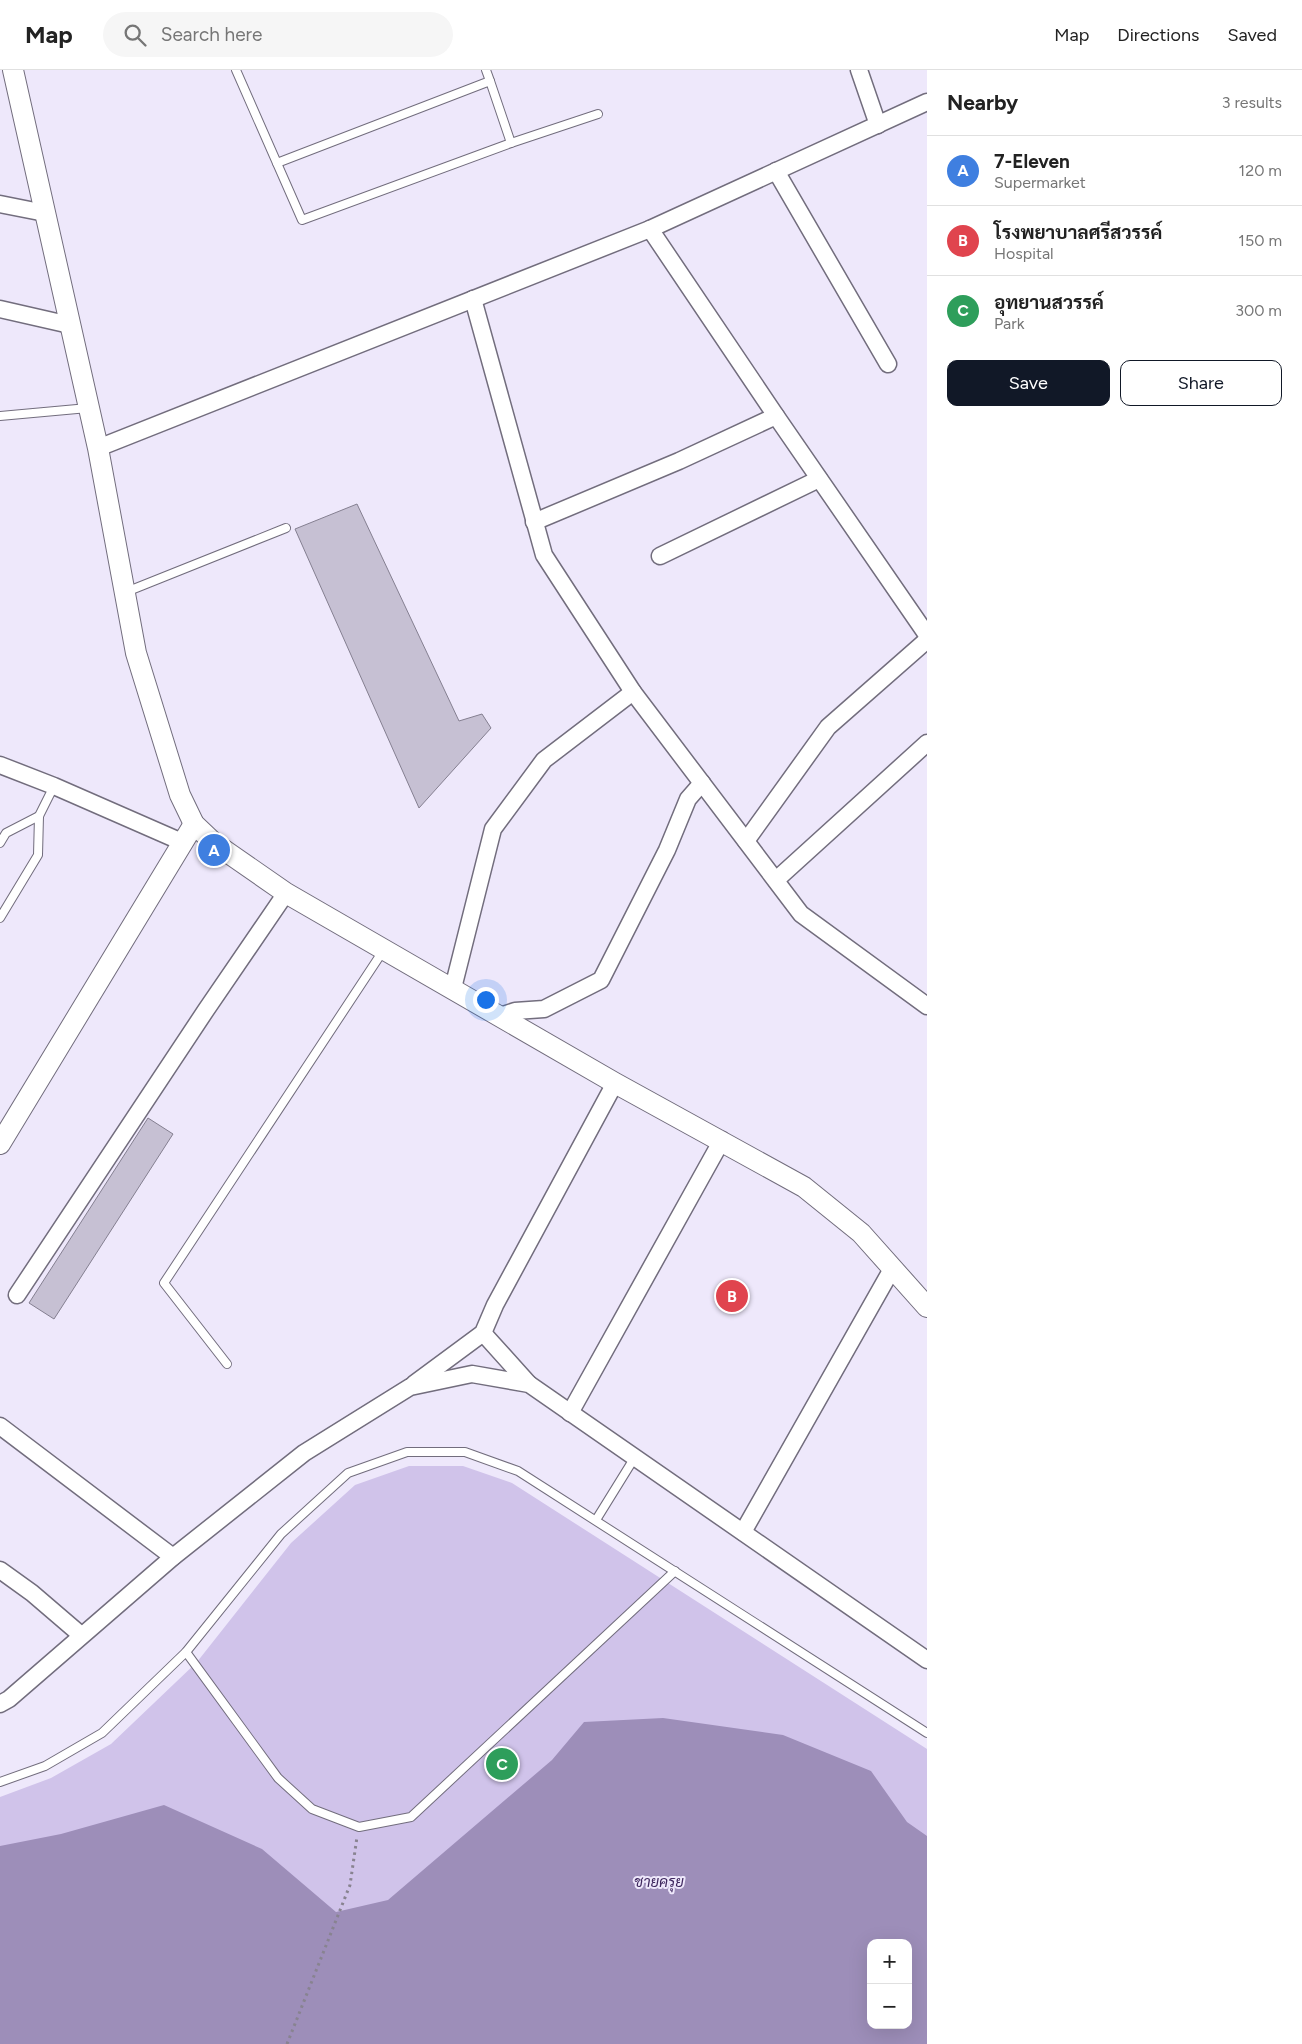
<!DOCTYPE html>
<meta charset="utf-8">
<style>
:root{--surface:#fff;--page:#f6f6f6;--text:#222;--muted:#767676;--line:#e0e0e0;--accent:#111827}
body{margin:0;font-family:Figtree,Sarabun,sans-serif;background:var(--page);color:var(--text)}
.controls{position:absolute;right:15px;bottom:15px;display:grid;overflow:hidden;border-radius:10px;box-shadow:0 5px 20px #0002}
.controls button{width:45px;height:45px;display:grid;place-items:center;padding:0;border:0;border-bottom:1px solid var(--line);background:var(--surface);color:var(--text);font:25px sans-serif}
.you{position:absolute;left:485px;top:929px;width:18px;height:18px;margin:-12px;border:4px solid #fff;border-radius:50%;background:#1a73e8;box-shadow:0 0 0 8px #1a73e833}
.badge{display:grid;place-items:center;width:32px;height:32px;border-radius:50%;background:var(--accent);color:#fff;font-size:16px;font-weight:700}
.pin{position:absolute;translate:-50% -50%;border:2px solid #fff;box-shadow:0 1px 5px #0006}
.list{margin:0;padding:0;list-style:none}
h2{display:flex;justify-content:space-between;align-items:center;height:65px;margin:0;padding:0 20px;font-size:21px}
h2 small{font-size:16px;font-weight:400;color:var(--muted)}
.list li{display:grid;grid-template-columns:32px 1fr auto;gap:15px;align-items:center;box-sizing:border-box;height:70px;padding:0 20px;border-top:1px solid var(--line)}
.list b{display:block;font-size:19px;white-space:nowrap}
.list p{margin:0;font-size:16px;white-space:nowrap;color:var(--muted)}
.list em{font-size:16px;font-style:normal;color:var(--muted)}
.actions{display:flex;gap:10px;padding:15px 20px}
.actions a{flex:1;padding:11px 0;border:1px solid var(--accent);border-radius:10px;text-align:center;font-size:18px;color:var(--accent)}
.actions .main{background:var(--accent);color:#fff}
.icon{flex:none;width:28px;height:28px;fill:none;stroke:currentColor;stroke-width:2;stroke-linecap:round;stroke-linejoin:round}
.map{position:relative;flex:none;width:927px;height:1974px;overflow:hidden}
header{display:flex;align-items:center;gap:30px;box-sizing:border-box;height:70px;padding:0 25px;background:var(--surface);border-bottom:1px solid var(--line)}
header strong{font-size:24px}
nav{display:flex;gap:28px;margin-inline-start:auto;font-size:18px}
.search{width:350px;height:45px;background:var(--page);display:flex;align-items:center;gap:12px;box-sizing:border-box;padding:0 18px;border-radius:28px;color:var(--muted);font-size:19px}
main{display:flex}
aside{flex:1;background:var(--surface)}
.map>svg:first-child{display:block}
</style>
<header>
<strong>Map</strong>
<div class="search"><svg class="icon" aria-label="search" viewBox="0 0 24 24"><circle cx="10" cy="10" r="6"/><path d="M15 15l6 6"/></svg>Search here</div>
<nav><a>Map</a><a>Directions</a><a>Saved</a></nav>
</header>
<main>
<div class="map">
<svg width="927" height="1974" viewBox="0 0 927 1974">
<rect width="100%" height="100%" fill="#eee8fb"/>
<!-- green -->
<path fill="#d0c3ea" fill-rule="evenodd" d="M409 1396H463L512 1413 927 1679V1974H0V1727L51 1708 111 1674 197 1592 291 1473 355 1415ZM871 1873H908V1955H871Z"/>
<!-- water -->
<path fill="#9d8eb9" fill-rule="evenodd" d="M663 1648 783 1665 871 1701 907 1752 927 1766V1974H0V1776L61 1764 164 1735 262 1779 336 1842 388 1830 552 1690 584 1652ZM871 1873H908V1955H871Z"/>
<!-- building -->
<g fill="#c6c0d3" stroke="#847f90">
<polygon points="357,434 459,651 482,644 491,658 419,738 295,459"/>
<polygon points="148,1048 173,1064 54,1249 29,1233"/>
</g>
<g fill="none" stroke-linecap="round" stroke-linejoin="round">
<defs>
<g id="service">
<polyline points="236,0 302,150 511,73 598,44"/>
<polyline points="490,11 511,73"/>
<polyline points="277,93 490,11 486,0"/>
<polyline points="0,346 88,338"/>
<polyline points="126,522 286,458"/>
<polyline points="0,773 6,763 39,746"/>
<polyline points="0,848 38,785 39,746 54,716"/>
<polyline points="227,1294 164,1213 383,881"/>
<polyline points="596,1450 635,1387"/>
<polyline points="186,1582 278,1708 312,1739 359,1757 411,1747 675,1501"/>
<polyline points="0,1712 45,1696 102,1663 186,1582 281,1464 348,1403 407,1382 465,1382 518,1401 927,1663"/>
</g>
<g id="minor">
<polyline points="859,0 878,55"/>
<polyline points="776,101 888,294"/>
<polyline points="0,134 45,143"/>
<polyline points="650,159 776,346 927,565"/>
<polyline points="473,229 544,485 633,622 801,844 927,936"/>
<polyline points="0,239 70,255"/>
<polyline points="98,378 650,159 927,32"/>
<polyline points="534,452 679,391 776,346"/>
<polyline points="660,486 819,409"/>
<polyline points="0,695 54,716 182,772"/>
<polyline points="746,771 828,657 927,570"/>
<polyline points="776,810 927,673"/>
<polyline points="453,918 493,759 544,690 633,622"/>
<polyline points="500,946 515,941 544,939 601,910 667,780 688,729 702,713"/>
<polyline points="17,1225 206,940 286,823"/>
<polyline points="483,1263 529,1314"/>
<polyline points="414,1314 483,1263 495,1235 615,1013"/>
<polyline points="570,1343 722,1070"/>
<polyline points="0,1356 173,1487"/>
<polyline points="743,1462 892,1199"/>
<polyline points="0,1500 32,1523 81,1565"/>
<polyline points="0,1634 9,1629 173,1487 304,1383 410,1317 472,1304 529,1314 927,1590"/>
</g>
<g id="tertiary">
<polyline points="13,0 98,378 136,583 180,725 194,754 214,773 286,823 615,1013 804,1117 861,1163 927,1237"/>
<polyline points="0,1074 194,754"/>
</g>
</defs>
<!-- service casing -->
<use href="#service" stroke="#726d7d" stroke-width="10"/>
<!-- minor casing -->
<use href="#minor" stroke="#726d7d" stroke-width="19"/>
<!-- tertiary casing -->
<use href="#tertiary" stroke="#726d7d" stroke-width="22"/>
<!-- path -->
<polyline stroke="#888390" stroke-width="3" stroke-dasharray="2.5 4" stroke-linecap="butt" points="287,1974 350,1815 357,1767"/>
<!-- service -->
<use href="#service" stroke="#fff" stroke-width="8"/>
<!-- minor -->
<use href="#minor" stroke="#fff" stroke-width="16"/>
<!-- tertiary -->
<use href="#tertiary" stroke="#fff" stroke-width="20"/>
</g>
<g text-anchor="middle" stroke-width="4" stroke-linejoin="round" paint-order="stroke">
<!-- water labels -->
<g font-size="15" font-style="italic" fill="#3f285f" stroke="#eee8fb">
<text x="659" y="1817">ชายครุย</text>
</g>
</g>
</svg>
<div class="controls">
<button>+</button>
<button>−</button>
</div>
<div class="you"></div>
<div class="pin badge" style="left:214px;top:780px;background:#3f7fe0">A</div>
<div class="pin badge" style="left:732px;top:1226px;background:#e0444e">B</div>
<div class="pin badge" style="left:502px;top:1694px;background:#2e9e5b">C</div>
</div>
<aside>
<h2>Nearby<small>3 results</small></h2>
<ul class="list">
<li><span class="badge" style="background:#3f7fe0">A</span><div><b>7-Eleven</b><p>Supermarket</p></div><em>120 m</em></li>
<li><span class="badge" style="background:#e0444e">B</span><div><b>โรงพยาบาลศรีสวรรค์</b><p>Hospital</p></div><em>150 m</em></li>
<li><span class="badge" style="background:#2e9e5b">C</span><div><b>อุทยานสวรรค์</b><p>Park</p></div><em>300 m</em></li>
</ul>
<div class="actions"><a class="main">Save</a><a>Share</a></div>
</aside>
</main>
